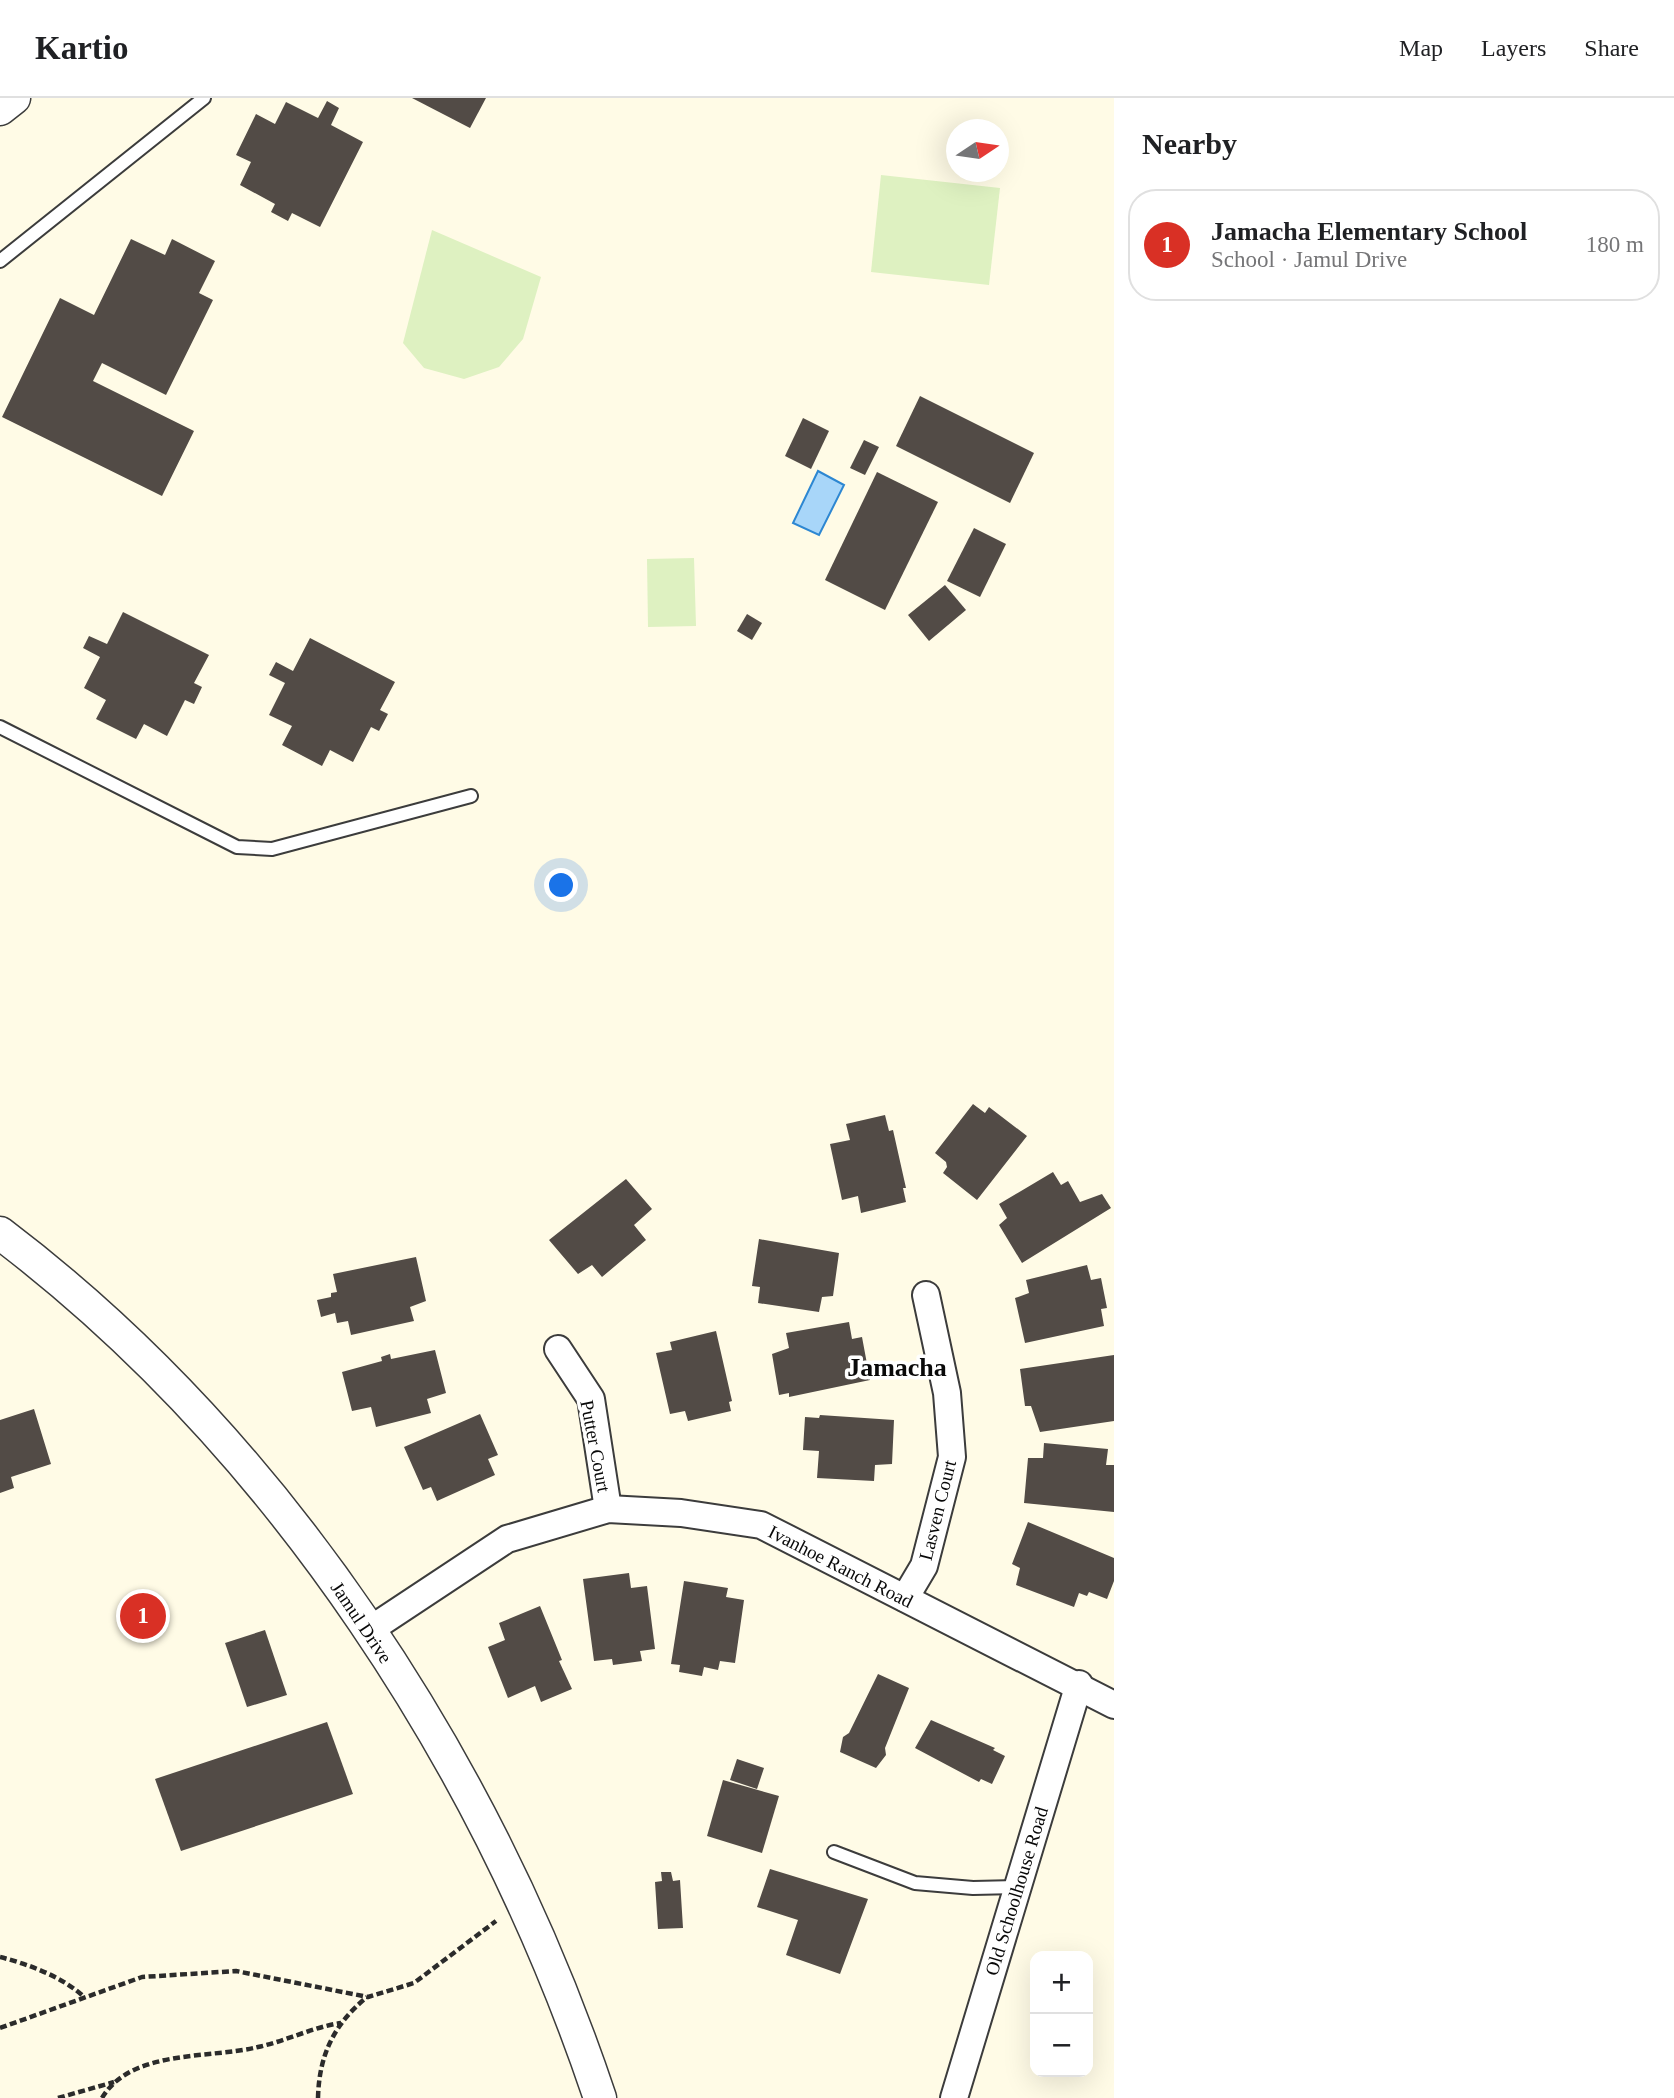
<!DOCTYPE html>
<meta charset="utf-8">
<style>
:root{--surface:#fff;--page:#f6f6f6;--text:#202124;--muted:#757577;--line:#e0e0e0;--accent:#d93025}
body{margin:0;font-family:"Times New Roman",serif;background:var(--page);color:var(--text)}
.controls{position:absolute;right:21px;bottom:21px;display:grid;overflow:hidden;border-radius:14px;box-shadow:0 7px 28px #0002}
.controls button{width:63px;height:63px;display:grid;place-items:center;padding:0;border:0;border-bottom:2px solid var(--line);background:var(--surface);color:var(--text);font:35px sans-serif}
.compass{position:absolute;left:946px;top:21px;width:63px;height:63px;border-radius:50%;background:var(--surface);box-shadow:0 7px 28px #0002;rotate:77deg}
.you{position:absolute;left:562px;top:788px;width:24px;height:24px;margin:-18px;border:5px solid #fff;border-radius:50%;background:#1a73e8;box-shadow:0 0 0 10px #1a73e833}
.badge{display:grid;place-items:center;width:46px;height:46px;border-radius:50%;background:var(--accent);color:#fff;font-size:23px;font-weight:700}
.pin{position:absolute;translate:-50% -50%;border:4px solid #fff;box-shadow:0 2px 7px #0006}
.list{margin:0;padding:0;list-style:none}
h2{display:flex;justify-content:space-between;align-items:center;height:91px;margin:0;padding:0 28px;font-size:30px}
h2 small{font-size:23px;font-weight:400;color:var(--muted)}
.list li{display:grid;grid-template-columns:46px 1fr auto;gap:21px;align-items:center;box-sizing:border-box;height:112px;margin:0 14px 14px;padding:0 14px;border:2px solid var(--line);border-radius:28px}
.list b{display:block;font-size:26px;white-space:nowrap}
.list p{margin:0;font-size:23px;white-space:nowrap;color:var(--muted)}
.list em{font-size:23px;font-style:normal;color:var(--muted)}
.map{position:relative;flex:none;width:1114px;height:2000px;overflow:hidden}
header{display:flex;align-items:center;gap:42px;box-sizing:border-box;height:98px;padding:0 35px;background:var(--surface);border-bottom:2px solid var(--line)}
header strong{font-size:33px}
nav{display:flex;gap:38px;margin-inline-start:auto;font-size:24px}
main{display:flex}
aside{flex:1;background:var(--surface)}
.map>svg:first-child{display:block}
</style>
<header>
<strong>Kartio</strong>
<nav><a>Map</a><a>Layers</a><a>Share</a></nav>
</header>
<main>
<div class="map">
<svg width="1114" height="2000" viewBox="0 0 1114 2000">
<rect width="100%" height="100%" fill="#fffbe6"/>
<!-- pitch -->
<g fill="#def1c1">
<polygon points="881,77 1000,90 989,187 871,174"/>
<polygon points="432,132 541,179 523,241 499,269 464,281 424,270 403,245"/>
<polygon points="694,460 696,528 648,529 647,461"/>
</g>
<!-- water -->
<polygon fill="#a8d6f9" stroke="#2d87d2" stroke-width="2" points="818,373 844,387 819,437 793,425"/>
<!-- building -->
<g fill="#524b46">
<polygon points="412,0 486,0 470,30"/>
<polygon points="327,3 339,10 331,27 363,44 320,129 292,115 288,123 271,114 275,106 240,87 251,64 236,57 256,16 275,26 286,4 318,20"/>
<polygon points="131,141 165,157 172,141 215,163 199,195 213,202 166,297 102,265 93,283 194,333 162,398 2,319 60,200 94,217"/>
<polygon points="920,298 1034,355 1010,405 896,348"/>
<polygon points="803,320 829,333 811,371 785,358"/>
<polygon points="864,342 879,349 865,377 850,370"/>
<polygon points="877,374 938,404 885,512 825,482"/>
<polygon points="974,430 1006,446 980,499 947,483"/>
<polygon points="945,487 966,512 929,543 908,517"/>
<polygon points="123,514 209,557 194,585 202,589 194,606 185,602 167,638 144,626 136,641 96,621 106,602 84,590 100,559 83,550 89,538 107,546"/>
<polygon points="747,516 762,525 752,542 737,533"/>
<polygon points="310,540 395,584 380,612 388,616 379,633 371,629 353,664 330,652 322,668 282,647 292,628 269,617 285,585 269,577 276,564 293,573"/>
<polygon points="973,1006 985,1015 989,1009 1027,1038 977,1102 943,1075 947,1069 946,1064 935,1055"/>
<polygon points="885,1017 889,1033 893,1032 906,1090 903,1090 906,1104 861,1115 858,1098 842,1102 830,1046 850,1042 846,1026"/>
<polygon points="1053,1074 1061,1087 1068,1083 1080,1104 1102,1096 1111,1110 1022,1165 999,1127 1007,1120 999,1106"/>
<polygon points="626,1081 652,1111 634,1127 646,1142 602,1179 592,1167 578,1176 549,1142"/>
<polygon points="759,1141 839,1155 833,1198 822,1199 819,1214 758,1205 760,1189 752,1188"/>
<polygon points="416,1159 426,1203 410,1209 414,1223 351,1237 348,1223 337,1225 335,1215 321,1219 317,1202 331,1199 331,1195 337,1194 333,1176"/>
<polygon points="1087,1167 1091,1182 1101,1180 1107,1210 1101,1211 1104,1228 1025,1245 1015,1200 1029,1195 1026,1182"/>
<polygon points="849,1224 852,1241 862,1239 870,1282 789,1299 789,1295 779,1297 772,1256 789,1250 786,1235"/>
<polygon points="716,1233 732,1303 729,1304 731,1313 688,1323 685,1313 670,1316 656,1255 672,1252 670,1244"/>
<polygon points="435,1252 446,1295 427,1301 431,1315 376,1329 371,1309 352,1313 342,1274 382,1263 381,1259 390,1256 391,1261"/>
<polygon points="1114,1257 1114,1323 1040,1334 1031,1308 1025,1308 1020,1271"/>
<polygon points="34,1311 51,1366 11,1379 14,1390 0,1395 0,1322"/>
<polygon points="480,1316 498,1357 488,1361 495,1377 437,1403 431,1389 423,1392 404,1349"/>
<polygon points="820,1317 894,1322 892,1366 875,1367 874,1383 817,1380 819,1353 803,1352 805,1319 819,1320"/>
<polygon points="1044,1345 1108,1351 1106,1367 1114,1367 1114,1414 1024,1405 1028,1360 1043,1360"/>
<polygon points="1028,1424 1114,1460 1114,1483 1107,1501 1089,1494 1087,1498 1079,1495 1074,1509 1016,1487 1020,1470 1012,1466"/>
<polygon points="629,1475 631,1490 647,1488 655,1551 640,1553 642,1563 613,1567 612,1561 594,1563 583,1481"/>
<polygon points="684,1483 728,1490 726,1499 744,1502 735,1565 720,1563 718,1572 704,1569 702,1578 679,1574 680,1567 671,1566"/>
<polygon points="540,1508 562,1562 559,1563 572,1591 541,1604 535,1588 508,1600 488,1549 505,1542 499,1525"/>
<polygon points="265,1532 287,1597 247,1609 225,1545"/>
<polygon points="878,1576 909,1590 885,1650 886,1657 876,1670 840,1654 843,1639 849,1635"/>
<polygon points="931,1622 995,1650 993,1652 1005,1658 992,1686 981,1681 979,1684 915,1650"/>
<polygon points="327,1624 353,1696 181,1753 155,1681"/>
<polygon points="737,1661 764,1670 757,1691 730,1682"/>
<polygon points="723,1682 779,1698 762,1755 707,1738"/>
<polygon points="770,1771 868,1801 840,1876 786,1857 798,1822 757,1809"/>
<polygon points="661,1774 671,1774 673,1783 680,1782 683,1830 658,1831 655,1784 662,1783"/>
</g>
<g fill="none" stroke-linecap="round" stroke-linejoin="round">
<defs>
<g id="service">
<polyline points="0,163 204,0"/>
<polyline points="0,629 237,749 272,751 471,698"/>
<polyline points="834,1754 915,1785 973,1790 1017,1789"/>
</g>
<g id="minor">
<polyline points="558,1251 591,1301 608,1411"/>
<polyline points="905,1500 924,1468 952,1359 947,1295 926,1197"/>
<polyline points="368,1533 507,1441 608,1411 681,1415 761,1427 1114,1607"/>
<polyline points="954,2000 1079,1586"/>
</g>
<g id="tertiary">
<polyline points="0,11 14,0"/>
<path d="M0 1135C280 1347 489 1669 600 2000"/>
</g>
</defs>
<!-- service casing -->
<use href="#service" stroke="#3c3c3c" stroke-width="16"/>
<!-- minor casing -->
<use href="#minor" stroke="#3c3c3c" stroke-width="30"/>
<!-- tertiary casing -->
<use href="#tertiary" stroke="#3c3c3c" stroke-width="35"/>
<!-- path -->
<g stroke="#2b2b2b" stroke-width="4.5" stroke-dasharray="7 3.5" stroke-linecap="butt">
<path d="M0 1859C28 1866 63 1879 84 1899"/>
<polyline points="0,1930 142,1879 236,1873 368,1899 414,1885 496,1823"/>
<polyline points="58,2000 114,1984"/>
<path d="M102 2000C131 1951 209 1961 258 1949 286 1943 313 1929 341 1925"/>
<path d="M318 2000C319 1957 334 1926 367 1899"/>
</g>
<!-- service -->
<use href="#service" stroke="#fff" stroke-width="12"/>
<!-- minor -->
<use href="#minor" stroke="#fff" stroke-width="26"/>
<!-- tertiary -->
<use href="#tertiary" stroke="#fff" stroke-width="32"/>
</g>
<g text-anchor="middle" stroke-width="7" stroke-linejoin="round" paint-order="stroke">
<!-- street labels -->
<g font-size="19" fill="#090909" stroke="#fff">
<text transform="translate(596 1348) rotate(79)" y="7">Putter Court</text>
<text transform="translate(937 1412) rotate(-76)" y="7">Lasven Court</text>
<text transform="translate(841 1468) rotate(27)" y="7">Ivanhoe Ranch Road</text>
<text transform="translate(362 1524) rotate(56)" y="7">Jamul Drive</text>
<text transform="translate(1016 1793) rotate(-73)" y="7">Old Schoolhouse Road</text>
</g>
<!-- district labels -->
<g font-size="26" font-weight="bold" fill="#090909" stroke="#fff">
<text x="897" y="1278">Jamacha</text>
</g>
</g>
</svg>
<div class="controls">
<button>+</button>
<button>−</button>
</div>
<svg class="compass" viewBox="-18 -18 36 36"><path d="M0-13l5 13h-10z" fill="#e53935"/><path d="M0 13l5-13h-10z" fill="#757577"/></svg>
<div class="you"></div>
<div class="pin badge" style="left:143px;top:1518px">1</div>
</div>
<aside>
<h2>Nearby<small></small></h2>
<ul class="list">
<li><span class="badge">1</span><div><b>Jamacha Elementary School</b><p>School · Jamul Drive</p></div><em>180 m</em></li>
</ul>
</aside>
</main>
